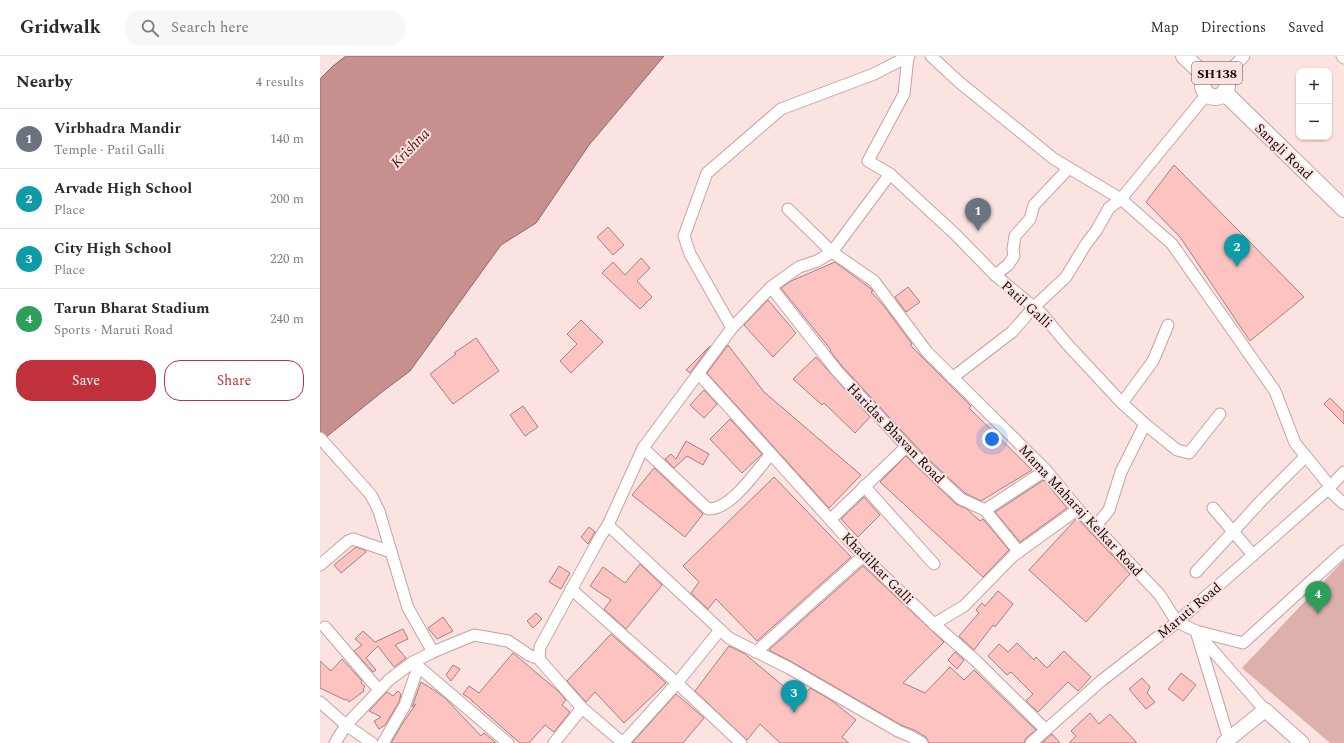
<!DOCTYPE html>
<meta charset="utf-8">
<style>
:root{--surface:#fff;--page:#f7f7f7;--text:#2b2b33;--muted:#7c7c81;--line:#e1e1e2;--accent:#c1313c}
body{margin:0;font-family:Spectral,serif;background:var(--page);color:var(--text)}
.controls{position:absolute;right:12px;top:12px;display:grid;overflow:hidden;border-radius:8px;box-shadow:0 1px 3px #0004}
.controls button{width:36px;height:36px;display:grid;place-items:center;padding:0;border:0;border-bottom:1px solid var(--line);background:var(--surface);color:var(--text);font:20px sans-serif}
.you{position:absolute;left:672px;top:383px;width:14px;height:14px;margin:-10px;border:3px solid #fff;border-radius:50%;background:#1a73e8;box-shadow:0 0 0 6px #1a73e833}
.badge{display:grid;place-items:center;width:26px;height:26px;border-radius:50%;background:var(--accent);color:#fff;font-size:13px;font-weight:700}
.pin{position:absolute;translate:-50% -33px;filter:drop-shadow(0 1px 2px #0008)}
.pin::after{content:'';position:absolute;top:21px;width:14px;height:12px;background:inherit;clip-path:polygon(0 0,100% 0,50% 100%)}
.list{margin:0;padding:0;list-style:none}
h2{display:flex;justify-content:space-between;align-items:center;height:52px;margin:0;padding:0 16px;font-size:17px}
h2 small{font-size:13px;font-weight:400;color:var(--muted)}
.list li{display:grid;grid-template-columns:26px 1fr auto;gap:12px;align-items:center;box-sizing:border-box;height:60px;padding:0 16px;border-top:1px solid var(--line)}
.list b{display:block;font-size:15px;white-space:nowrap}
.list p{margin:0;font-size:13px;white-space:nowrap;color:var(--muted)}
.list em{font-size:13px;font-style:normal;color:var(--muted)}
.actions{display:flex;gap:8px;padding:12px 16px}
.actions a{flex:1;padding:9px 0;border:1px solid var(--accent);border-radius:16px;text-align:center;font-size:14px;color:var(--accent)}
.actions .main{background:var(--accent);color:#fff}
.icon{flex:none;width:22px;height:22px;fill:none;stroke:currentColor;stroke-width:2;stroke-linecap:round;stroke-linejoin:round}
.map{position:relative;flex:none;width:1024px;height:687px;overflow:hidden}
header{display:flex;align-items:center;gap:24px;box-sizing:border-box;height:56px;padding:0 20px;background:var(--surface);border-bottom:1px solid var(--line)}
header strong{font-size:19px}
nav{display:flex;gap:22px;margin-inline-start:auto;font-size:14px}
.search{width:280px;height:36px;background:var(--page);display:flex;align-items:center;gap:10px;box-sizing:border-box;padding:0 14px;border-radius:16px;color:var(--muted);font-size:15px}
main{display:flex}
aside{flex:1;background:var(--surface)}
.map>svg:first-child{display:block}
</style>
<header>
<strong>Gridwalk</strong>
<div class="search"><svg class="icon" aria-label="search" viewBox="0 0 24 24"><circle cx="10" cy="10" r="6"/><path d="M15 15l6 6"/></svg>Search here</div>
<nav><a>Map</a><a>Directions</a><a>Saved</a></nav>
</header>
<main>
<aside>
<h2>Nearby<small>4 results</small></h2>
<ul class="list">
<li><span class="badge" style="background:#6b7280">1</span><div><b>Virbhadra Mandir</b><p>Temple · Patil Galli</p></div><em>140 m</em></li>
<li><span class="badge" style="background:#0f9aa8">2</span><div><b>Arvade High School</b><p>Place</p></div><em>200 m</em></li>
<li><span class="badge" style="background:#0f9aa8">3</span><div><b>City High School</b><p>Place</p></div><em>220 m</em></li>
<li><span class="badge" style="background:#2e9e5b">4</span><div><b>Tarun Bharat Stadium</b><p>Sports · Maruti Road</p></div><em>240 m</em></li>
</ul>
<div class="actions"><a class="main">Save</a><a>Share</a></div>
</aside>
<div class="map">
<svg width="1024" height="687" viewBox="0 0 1024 687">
<rect width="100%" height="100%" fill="#fbe3e1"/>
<!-- green -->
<polygon fill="#ddafad" points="1024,504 1024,687 1010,687 922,612"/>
<!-- water -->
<polygon fill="#c7908e" stroke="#916766" points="26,0 344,0 269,89 216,167 181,189 90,315 62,336 0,386 0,23 13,10"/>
<!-- building -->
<g fill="#fdc3c0" stroke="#a4817f">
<polygon points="854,109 984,241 930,285 860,181 826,146"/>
<polygon points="288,171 304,189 293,199 277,181"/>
<polygon points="321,202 330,212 317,225 332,241 320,253 282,217 293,206 305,219"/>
<polygon points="515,206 550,232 553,235 551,236 564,250 592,288 590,289 651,350 649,352 712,414 661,445 645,437 605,400 522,310 510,295 511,294 461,232 471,225"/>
<polygon points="588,231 600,246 586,256 575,241"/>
<polygon points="448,244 476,277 453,301 424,269"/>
<polygon points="261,264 283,286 251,317 240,305 257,288 247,278"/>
<polygon points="156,282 179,315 133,348 110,318 136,298 134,297"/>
<polygon points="408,289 444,336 541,419 509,452 387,317"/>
<polygon points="390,290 370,317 366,314"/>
<polygon points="496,301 550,361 535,377 504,347 502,349 473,323"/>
<polygon points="384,334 397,348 384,362 370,349"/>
<polygon points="1010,342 1024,356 1024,368 1004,348"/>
<polygon points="203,350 218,371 205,380 190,359"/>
<polygon points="410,363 442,398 422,417 390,383"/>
<polygon points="366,385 389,398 383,409 367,400 354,412 345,403 351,398 356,403"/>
<polygon points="586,400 636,448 647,453 660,465 663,463 689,494 663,521 560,426"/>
<polygon points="334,412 383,458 365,481 312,439"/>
<polygon points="454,421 531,501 437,585 396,543 388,553 371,537 379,526 363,510"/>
<polygon points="724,424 747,452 700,486 675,456"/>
<polygon points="544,441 560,459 538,481 521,463"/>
<polygon points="757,462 810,518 766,566 709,514"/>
<polygon points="269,471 275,476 268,488 261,481"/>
<polygon points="36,491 45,494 46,496 21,517 14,509"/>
<polygon points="320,508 342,529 306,573 284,553 291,544 270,530 283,511 305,527"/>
<polygon points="239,510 250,517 241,533 229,526"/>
<polygon points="543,510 624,586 583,627 605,637 630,611 644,624 654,614 716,674 706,682 704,687 609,687 606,681 594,674 581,669 472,606 449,594"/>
<polygon points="678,535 693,548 675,571 673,569 654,594 639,580 659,557 656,554 662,547 665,550"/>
<polygon points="216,557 222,563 213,572 207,565"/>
<polygon points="123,561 133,575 117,583 108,572"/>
<polygon points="83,573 88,583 75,589 86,602 74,611 58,590 46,602 56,614 53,616 34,595 42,589 35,583 43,575 55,586"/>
<polygon points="291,578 346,627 304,667 275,636 266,646 247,625"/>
<polygon points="697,587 714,604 716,601 727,612 744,595 771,621 758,635 748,626 718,656 706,645 713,638 691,616 687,619 668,600 679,588 688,596"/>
<polygon points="409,590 425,598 468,634 467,636 478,647 490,632 511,644 536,664 522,681 529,687 460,687 440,668 427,684 375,635"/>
<polygon points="635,596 644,604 637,613 628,604"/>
<polygon points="193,597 238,635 246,644 242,649 250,656 234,676 225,669 209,687 200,687 152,645 152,644 143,638 149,630 159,637"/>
<polygon points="22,603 42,625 41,627 45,630 43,634 44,635 29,646 27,643 25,644 0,632 0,605 11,615"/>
<polygon points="133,609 140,613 131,625 126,619"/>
<polygon points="861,617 876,629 863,645 848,633"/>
<polygon points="822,622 830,631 827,637 835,646 826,653 809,633"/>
<polygon points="101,626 117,636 126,643 161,680 164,677 176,687 71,687 84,665 96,648 92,651"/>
<polygon points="78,635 81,638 79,646 65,669 59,673 54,665 61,661 49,655 67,636 73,640"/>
<polygon points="356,638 384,662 363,687 312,687"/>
<polygon points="770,657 779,668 790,658 817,687 749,687 756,680 751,675"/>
<polygon points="732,678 740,687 722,687 731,679"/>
</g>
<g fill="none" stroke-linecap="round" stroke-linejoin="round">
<defs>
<g id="minor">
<polyline points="611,0 639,26 734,103 801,143 852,188 955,335 975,387 1010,430"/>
<polyline points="1022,0 1024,2"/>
<polyline points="904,20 924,0"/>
<polyline points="570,118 548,105 584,38 588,1"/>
<polyline points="468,153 512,196 570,118 635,178 675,219 722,258 747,288 802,347 825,368 801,416 789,454 775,471"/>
<polyline points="675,219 688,209 694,200 693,193 695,180 710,163 714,149 749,112"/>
<polyline points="451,231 517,315 600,405 641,443 665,454 726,414"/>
<polyline points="412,272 370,198 364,180 387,117 461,53 554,18 589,0"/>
<polyline points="379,318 543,500 614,568 644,550 693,500 758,453"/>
<polyline points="632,322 692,276 714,251 746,221 766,188 776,175 789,152 801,143 887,38"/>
<polyline points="802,347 833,305 848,269"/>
<polyline points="825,368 857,394 869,397 900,358"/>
<polyline points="0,382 51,439 59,455 84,539 88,552 113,596"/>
<path d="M323 392 388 453C411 454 437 414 451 398"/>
<polyline points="544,430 614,508"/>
<polyline points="1008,433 1024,448"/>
<polyline points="893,452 933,499"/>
<polyline points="665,454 699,496"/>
<polyline points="511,463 586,391"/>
<polyline points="0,509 28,485 33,483 71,496"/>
<polyline points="876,516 941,445 986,400"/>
<polyline points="251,533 357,627 303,687"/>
<polyline points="614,568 655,604 726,674"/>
<polyline points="5,571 59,634"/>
<polyline points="400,574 357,627 421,687"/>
<polyline points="876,575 923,587 1024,495"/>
<polyline points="879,579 945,654"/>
<polyline points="436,596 543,500"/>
<polyline points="219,603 220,591 280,481 288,469"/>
<polyline points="93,606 188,687"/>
<polyline points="0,646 26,669 52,687"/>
<polyline points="15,687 26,669 69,624 93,606 113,596 154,579 188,585 209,599 219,603 262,652 303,687"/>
<polyline points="63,687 85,649 98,611"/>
<polyline points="234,687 262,652"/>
<polyline points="602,687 590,680 578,675 469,612 409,582 288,469 323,392 412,272 451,231 479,211 497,205 512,196 554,225 607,296 726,414 758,453 839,538 857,566 876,575 910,687"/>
<polyline points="711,687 781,625 857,566 1008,433 1024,416"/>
</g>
<polyline id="major" points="904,687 945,654 982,687"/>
<g id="highway">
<polyline points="864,0 886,21"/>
<circle cx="895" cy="29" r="12"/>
<polyline points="905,37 1024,153"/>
</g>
</defs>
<!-- minor casing -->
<use href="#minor" stroke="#c7a2a0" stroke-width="13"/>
<!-- major casing -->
<use href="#major" stroke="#c7a2a0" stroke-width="16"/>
<!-- highway casing -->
<use href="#highway" stroke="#c7a2a0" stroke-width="18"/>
<!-- minor -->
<use href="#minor" stroke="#fff" stroke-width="11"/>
<!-- major -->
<use href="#major" stroke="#fff" stroke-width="14"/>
<!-- highway -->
<use href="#highway" stroke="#fff" stroke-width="16"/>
</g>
<g text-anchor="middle" stroke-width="4" stroke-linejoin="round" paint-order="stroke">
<!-- shield labels -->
<rect fill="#fbe3e1" stroke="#594a48" stroke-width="1" x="872" y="6" width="50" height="22" rx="3"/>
<g font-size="13" font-weight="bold" fill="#140807">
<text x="897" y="22">SH138</text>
</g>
<!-- street labels -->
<g font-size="14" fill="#140807" stroke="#fbe3e1">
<text transform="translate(964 95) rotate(44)" y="5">Sangli Road</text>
<text transform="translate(707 248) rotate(42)" y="5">Patil Galli</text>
<text transform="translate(576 377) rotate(46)" y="5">Haridas Bhavan Road</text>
<text transform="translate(761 454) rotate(47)" y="5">Mama Maharaj Kelkar Road</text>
<text transform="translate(558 512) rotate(45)" y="5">Khadilkar Galli</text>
<text transform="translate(869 554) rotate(-40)" y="5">Maruti Road</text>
</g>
<!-- water labels -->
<g font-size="15" font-style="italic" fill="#541216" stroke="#fbe3e1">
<text transform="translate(90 92) rotate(-46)" y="5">Krishna</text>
</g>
</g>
</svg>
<div class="controls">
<button>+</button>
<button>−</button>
</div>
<div class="you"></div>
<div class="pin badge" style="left:658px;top:175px;background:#6b7280">1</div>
<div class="pin badge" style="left:917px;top:211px;background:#0f9aa8">2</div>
<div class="pin badge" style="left:474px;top:657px;background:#0f9aa8">3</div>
<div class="pin badge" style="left:998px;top:558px;background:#2e9e5b">4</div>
</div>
</main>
